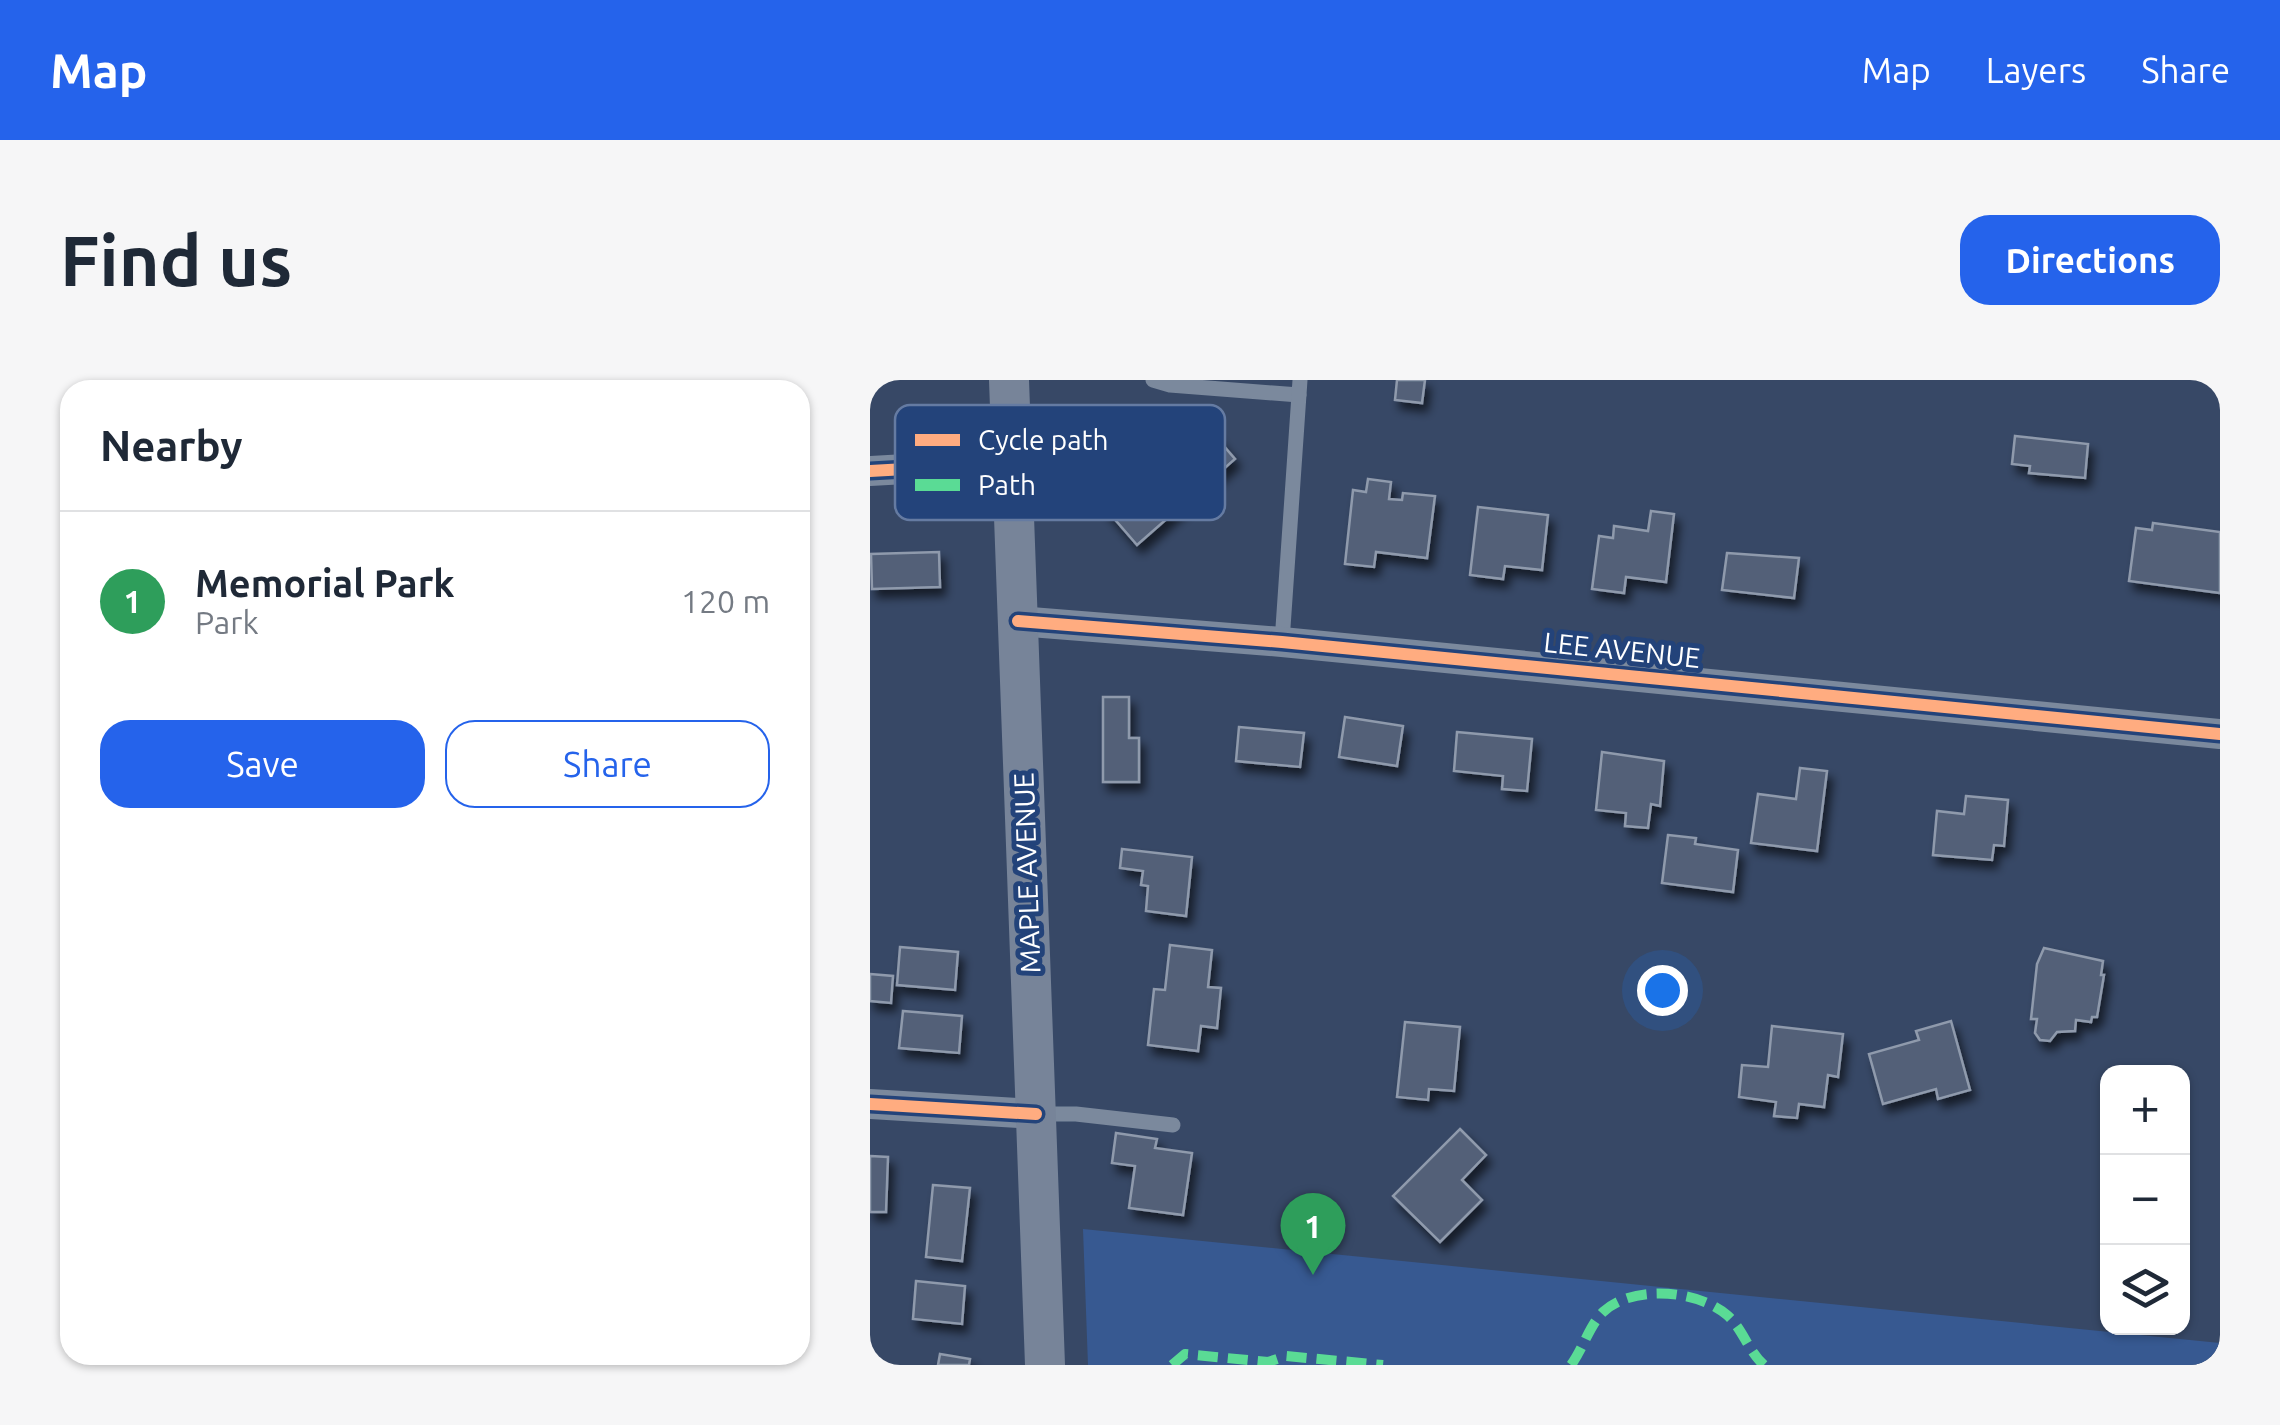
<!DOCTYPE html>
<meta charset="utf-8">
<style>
:root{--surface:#fff;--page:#f6f6f7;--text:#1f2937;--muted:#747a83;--line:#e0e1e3;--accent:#2563eb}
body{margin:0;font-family:Ubuntu,sans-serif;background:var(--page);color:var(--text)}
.controls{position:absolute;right:30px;bottom:30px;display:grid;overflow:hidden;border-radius:20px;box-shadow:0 2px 8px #0004}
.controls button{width:90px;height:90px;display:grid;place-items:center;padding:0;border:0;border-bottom:2px solid var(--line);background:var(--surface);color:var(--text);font:50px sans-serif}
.you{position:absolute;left:792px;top:610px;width:35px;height:35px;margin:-25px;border:8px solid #fff;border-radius:50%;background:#1a73e8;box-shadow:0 0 0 15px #1a73e833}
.badge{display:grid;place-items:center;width:65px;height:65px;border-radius:50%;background:var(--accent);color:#fff;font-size:32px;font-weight:700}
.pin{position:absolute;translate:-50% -82px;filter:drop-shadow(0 2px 5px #0008)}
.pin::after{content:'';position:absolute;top:52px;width:35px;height:30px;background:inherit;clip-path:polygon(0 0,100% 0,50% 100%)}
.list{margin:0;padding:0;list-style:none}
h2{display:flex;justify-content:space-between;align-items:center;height:130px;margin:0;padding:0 40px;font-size:42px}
h2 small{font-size:32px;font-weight:400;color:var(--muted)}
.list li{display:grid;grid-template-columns:65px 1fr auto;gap:30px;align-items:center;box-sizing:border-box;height:180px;padding:0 40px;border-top:2px solid var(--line)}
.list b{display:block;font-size:38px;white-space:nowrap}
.list p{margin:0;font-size:32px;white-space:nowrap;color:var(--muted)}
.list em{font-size:32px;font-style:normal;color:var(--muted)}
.actions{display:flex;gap:20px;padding:30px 40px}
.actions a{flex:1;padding:22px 0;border:2px solid var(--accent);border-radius:30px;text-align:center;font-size:35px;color:var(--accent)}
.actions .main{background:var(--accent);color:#fff}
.icon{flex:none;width:55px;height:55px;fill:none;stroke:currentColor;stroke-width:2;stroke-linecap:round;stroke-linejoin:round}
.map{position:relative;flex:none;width:1350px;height:985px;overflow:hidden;border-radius:30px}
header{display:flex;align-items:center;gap:60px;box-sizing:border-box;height:140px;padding:0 50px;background:var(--accent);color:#fff}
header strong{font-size:48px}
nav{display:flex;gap:55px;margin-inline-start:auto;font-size:35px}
.intro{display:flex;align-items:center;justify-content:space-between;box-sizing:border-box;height:240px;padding:0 60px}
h1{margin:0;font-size:70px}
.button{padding:25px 45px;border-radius:30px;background:var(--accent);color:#fff;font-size:35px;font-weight:700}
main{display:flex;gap:60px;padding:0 60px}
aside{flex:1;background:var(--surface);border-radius:30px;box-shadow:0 2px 8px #0004}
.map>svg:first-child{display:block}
</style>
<header>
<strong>Map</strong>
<nav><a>Map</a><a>Layers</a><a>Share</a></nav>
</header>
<div class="intro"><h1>Find us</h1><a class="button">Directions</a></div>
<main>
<aside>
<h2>Nearby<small></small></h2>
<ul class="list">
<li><span class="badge" style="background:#2e9e5b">1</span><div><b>Memorial Park</b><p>Park</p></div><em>120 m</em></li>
</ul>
<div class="actions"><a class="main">Save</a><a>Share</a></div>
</aside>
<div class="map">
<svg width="1350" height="985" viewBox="0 0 1350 985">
<defs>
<filter id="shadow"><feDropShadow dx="5" dy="8" stdDeviation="5" flood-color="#0009"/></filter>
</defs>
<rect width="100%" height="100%" fill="#374866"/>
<!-- green -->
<polygon fill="#375991" points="213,849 1350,963 1350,985 218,985"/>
<!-- building -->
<g fill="#526078" stroke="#8f9aac" stroke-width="2.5" filter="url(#shadow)">
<polygon points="527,0 555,0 552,23 525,20"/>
<polygon points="327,35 365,79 267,165 229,121"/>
<polygon points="1145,56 1218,64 1215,98 1159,93 1160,86 1142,84"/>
<polygon points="498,99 521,102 519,119 532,120 533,113 565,116 557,178 506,172 504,187 475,184 483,110 496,112"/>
<polygon points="608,127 678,135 672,190 635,186 633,199 600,195"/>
<polygon points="781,131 804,134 796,202 756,197 754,213 722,209 729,156 743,158 744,146 778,151"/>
<polygon points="1283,143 1350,152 1350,213 1259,201 1266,148 1282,150"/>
<polygon points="69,172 70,207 2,209 1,174"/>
<polygon points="857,173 929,178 924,218 852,210"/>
<polygon points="233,317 259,317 259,358 269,358 269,402 233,402"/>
<polygon points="475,337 533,346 527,386 469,377"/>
<polygon points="369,347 434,353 430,387 366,381"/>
<polygon points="587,352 662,359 657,411 632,409 633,396 584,391"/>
<polygon points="732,372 794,381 790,426 781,424 778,448 755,446 756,433 726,430"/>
<polygon points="930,388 957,391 947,471 881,463 888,414 926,419"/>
<polygon points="1096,416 1138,420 1134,466 1124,465 1122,480 1063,475 1067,431 1094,434"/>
<polygon points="798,455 826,458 825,464 868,470 863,512 792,503"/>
<polygon points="252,469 322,477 316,536 276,531 278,506 271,505 273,491 250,488"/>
<polygon points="300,565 342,570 338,607 351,608 347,648 331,646 328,671 278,665 284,609 295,610"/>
<polygon points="30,567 88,572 85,610 27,605"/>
<polygon points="1174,568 1233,581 1231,595 1234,595 1227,637 1222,637 1221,642 1206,640 1205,651 1187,652 1180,661 1170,660 1165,653 1167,639 1161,639 1167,584"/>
<polygon points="0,594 23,596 21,623 0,621"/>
<polygon points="33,631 92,636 89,673 29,668"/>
<polygon points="1081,641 1100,710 1068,719 1066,709 1013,724 999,674 1049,660 1046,651"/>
<polygon points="535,642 590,647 584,711 559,709 558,720 527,717"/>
<polygon points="902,646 973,654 968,697 958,695 954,727 929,724 927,738 904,736 906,722 869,717 872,685 898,687"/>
<polygon points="590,749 616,775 592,800 612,820 570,862 523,816"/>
<polygon points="246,753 287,759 285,768 322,773 313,835 259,828 265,786 242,783"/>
<polygon points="0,776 18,777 16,832 0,832"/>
<polygon points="63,805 100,808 92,881 56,877"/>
<polygon points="46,901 95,906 92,944 43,939"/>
<polygon points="70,974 100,979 99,985 68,985"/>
</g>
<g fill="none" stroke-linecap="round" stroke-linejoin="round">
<!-- lane -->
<g stroke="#7b899d" stroke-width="15">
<polyline points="283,0 300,5 429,15"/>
<polyline points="412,262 430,0"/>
<polyline points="166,734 206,734 303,745"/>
</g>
<!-- street -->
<g stroke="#7b899d" stroke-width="30">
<polyline points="0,91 142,83"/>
<polyline points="148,241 412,262 1350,354"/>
<polyline points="0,724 166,734"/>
</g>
<!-- secondary -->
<polyline stroke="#778499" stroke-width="40" points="139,0 175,985"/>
<!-- quiet -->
<g stroke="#5adb95" stroke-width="10" stroke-dasharray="20 10" stroke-linecap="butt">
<polyline points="302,985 315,974 398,982 416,976 513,985"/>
<path d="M701 985C713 969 719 946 733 932 763 904 828 910 857 935 873 949 878 971 894 985"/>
</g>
<defs>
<g id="cycleway">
<polyline points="0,91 142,83"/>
<polyline points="148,241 412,262 1350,354"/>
<polyline points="0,724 166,734"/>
</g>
</defs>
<!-- cycleway casing -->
<use href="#cycleway" stroke="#23437a" stroke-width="19"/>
<!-- cycleway -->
<use href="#cycleway" stroke="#ffac80" stroke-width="12"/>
</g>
<g text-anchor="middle" stroke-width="10" stroke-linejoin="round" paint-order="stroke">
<!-- street labels -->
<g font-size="28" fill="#fff" stroke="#23437a">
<text transform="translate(752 270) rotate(6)" y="10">LEE AVENUE</text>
<text transform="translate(157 493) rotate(-92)" y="10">MAPLE AVENUE</text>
</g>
</g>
<!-- legend -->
<rect x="25" y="25" width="330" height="115" rx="15" fill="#23437a" stroke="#657ba2" stroke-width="2.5"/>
<rect x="45" y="54" width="45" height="12" fill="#ffac80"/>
<rect x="45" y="99" width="45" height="12" fill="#5adb95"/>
<g font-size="28" fill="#fff">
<text x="108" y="70">Cycle path</text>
<text x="108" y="115">Path</text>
</g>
</svg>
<div class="controls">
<button>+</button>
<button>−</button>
<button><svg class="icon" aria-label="layers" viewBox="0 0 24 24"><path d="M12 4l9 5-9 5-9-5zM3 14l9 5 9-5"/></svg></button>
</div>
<div class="you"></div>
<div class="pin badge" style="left:443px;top:895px;background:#2e9e5b">1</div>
</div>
</main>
